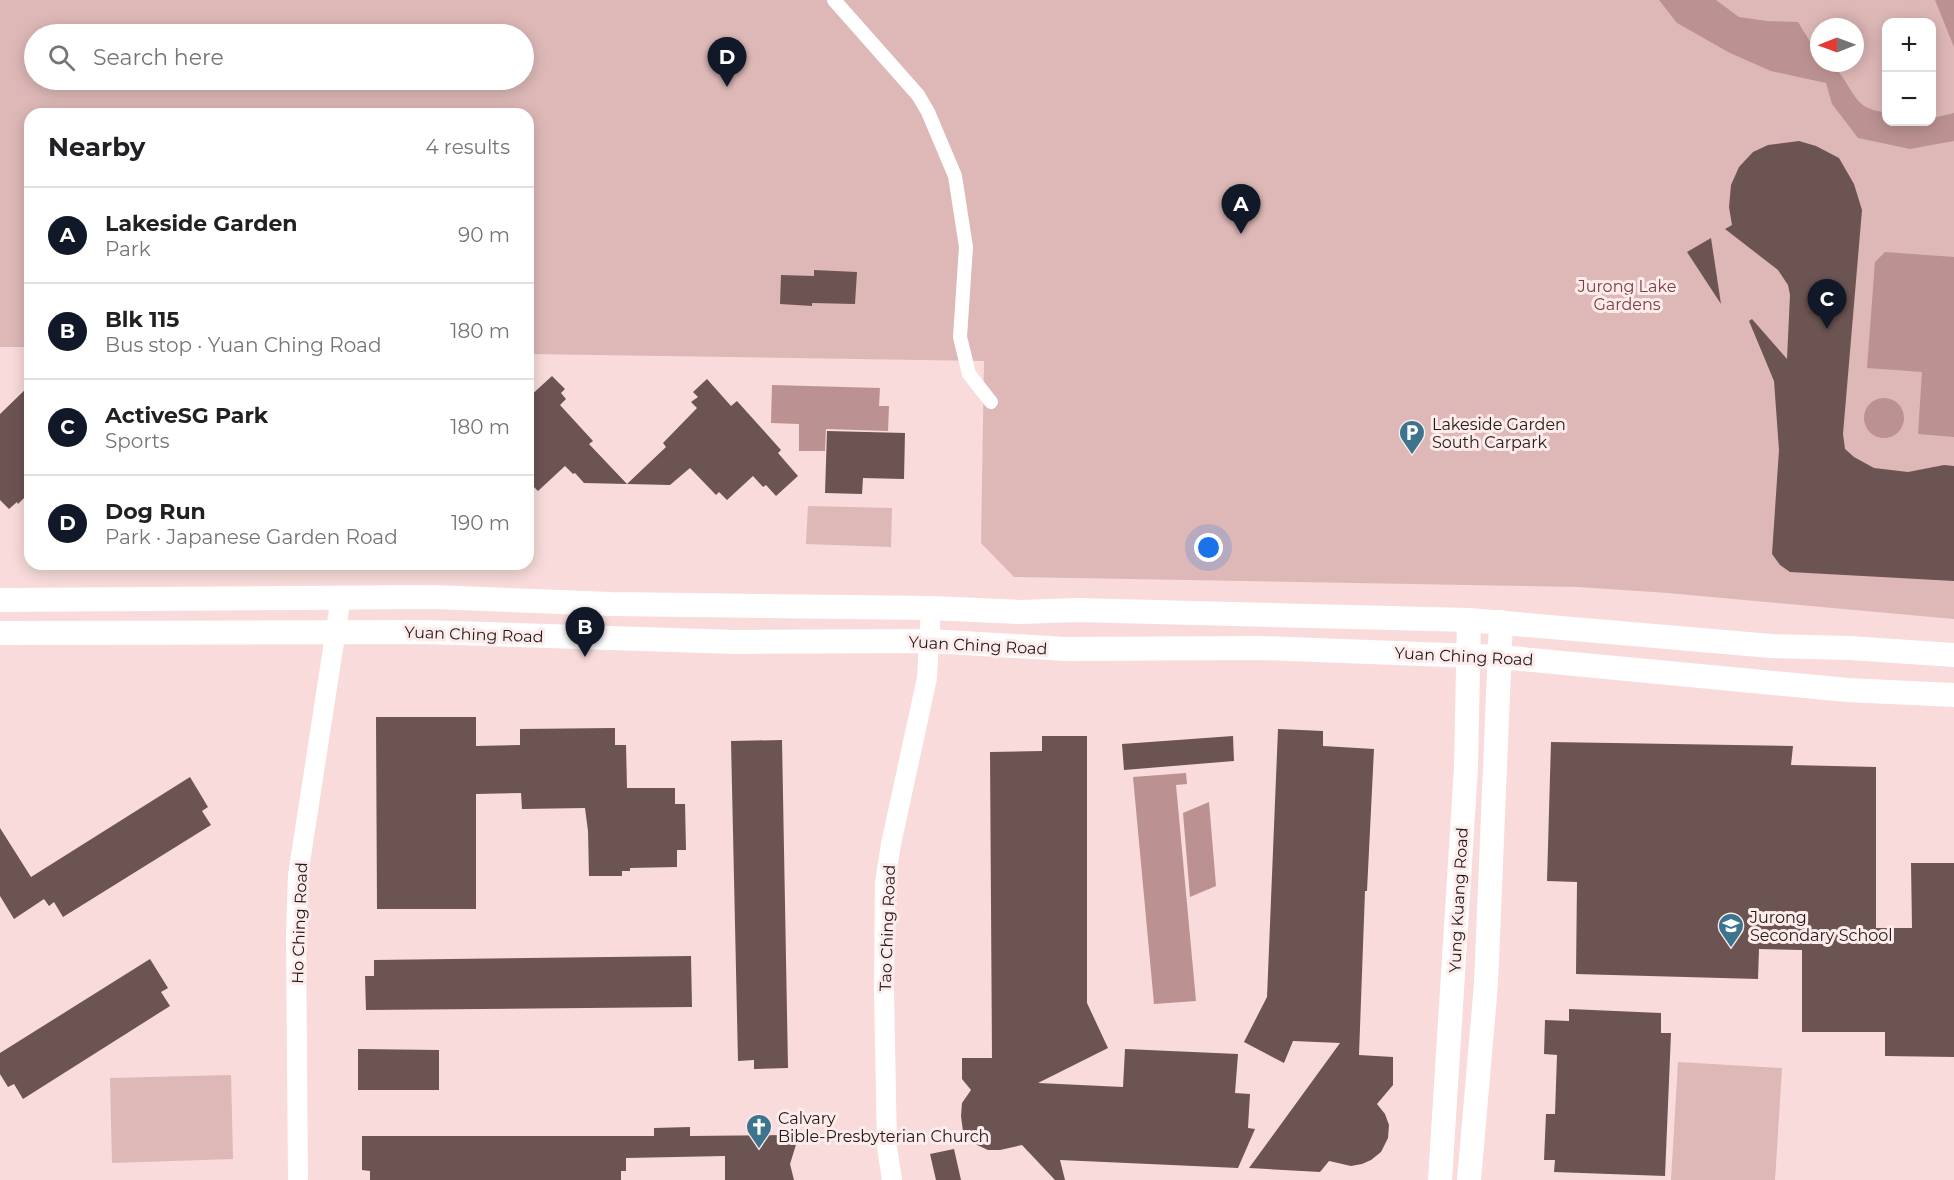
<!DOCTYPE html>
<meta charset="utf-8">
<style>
:root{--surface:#fff;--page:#f6f6f6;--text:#202124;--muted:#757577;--line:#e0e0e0;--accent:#111827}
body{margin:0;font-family:Montserrat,sans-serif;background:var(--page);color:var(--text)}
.controls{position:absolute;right:18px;top:18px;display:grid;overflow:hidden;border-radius:12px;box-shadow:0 3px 15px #0003}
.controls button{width:54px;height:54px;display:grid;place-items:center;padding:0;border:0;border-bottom:2px solid var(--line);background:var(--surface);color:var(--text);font:30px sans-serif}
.compass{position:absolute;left:1810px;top:18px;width:54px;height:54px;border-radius:50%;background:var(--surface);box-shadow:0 3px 15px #0003;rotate:269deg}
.you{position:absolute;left:1209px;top:548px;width:21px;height:21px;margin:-15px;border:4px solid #fff;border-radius:50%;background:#1a73e8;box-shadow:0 0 0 9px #1a73e833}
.badge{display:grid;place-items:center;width:39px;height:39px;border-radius:50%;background:var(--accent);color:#fff;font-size:20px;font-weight:700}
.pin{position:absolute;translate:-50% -50px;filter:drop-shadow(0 2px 3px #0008)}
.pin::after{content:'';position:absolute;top:32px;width:21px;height:18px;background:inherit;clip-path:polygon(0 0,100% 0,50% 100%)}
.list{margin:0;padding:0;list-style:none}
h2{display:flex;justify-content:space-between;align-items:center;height:78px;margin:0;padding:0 24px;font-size:26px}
h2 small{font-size:20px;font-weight:400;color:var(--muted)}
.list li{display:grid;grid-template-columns:39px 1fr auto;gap:18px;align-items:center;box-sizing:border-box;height:96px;padding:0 24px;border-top:2px solid var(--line)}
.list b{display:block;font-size:22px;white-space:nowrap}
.list p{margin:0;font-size:20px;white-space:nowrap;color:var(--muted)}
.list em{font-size:20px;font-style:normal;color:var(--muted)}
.icon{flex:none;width:33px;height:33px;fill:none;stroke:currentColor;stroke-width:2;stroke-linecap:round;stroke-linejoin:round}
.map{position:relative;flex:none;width:1954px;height:1180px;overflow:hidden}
.search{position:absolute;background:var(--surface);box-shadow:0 3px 15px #0003;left:24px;top:24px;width:510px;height:66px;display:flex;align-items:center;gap:15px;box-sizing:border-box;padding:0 21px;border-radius:33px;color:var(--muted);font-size:22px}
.panel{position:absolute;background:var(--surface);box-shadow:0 3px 15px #0003;left:24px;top:108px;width:510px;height:462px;border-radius:18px}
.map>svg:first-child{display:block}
</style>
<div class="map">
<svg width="1954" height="1180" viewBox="0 0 1954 1180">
<rect width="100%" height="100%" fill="#f8dbda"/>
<!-- green -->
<g fill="#ddb8b7" fill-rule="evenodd">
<path d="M0 0H1954V619L1668 593 1578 587 1014 577 981 543 984 361 528 354V114H30V347H0ZM1886 22H1932V122H1886ZM1819 27H1855V63H1819ZM34 34H524V80H34Z"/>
<polygon points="808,506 892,508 891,547 806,544"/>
<polygon points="1678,1062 1782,1068 1775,1180 1671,1180"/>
<polygon points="231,1075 233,1159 112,1163 110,1078"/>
</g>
<!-- water -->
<g fill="#bb9291">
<path d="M1659 0H1716L1739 17 1767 21 1798 22 1819 56V63C1844 63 1846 92 1863 105 1869 110 1879 111 1886 113V122H1932V118L1954 113V141L1910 149 1858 138 1832 104 1826 83 1771 71 1730 53 1677 23Z"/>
<polygon points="1935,0 1954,0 1954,47"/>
<polygon points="1885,252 1954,257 1954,437 1918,434 1922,372 1867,368 1875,262"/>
<polygon points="772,385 880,388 879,406 889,406 888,431 826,429 825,451 799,451 799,424 771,423"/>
<circle cx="1884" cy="418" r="20"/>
<polygon points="1186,773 1187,784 1176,785 1196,1001 1154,1004 1133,777"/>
<polygon points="1209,802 1216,886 1190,897 1183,813"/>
</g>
<!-- building -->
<g fill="#6c5453">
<polygon points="1799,141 1816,146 1839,158 1854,184 1862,210 1843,434 1845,449 1854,457 1874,468 1908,472 1944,465 1954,466 1954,581 1790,572 1780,565 1772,554 1779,450 1774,381 1749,321 1752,319 1787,359 1790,295 1788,285 1778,270 1725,229 1732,225 1729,207 1731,185 1739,167 1753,152 1768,145"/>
<polygon points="1711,238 1721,304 1687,252"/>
<polygon points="814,270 857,272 855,304 812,303 812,306 780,304 781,275 814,276"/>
<polygon points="552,376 565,389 561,393 566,399 560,405 593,441 589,444 627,484 666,447 663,443 697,408 691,402 698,397 693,392 707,379 731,406 737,401 781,450 778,453 798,476 776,496 766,485 763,487 753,476 727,500 719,492 716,495 690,468 670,485 584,483 575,473 573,474 565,466 538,491 528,481 528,398"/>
<polygon points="30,385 30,492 18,504 17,502 9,509 0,500 0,414"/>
<polygon points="827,431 905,433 904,479 863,478 862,494 825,493"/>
<polygon points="376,717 476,717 476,746 520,745 520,729 615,728 615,745 626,745 627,788 675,788 675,804 685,804 686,850 677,850 677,867 630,868 630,871 622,871 622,876 589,876 588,831 585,808 522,809 521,793 476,794 476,909 377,909"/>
<polygon points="1278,729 1323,731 1323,746 1374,749 1367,891 1365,891 1359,1055 1393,1057 1393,1085 1377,1104 1385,1114 1389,1125 1388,1138 1381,1152 1371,1160 1362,1164 1351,1166 1329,1161 1320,1172 1249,1168 1340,1043 1293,1041 1284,1063 1244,1042 1267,997"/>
<polygon points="1042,736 1087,736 1087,1003 1108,1048 1038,1083 1123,1087 1125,1049 1238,1054 1235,1093 1250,1094 1248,1128 1255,1129 1238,1168 1060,1160 1065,1180 1055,1180 1022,1145 1000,1150 988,1150 964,1139 961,1116 962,1103 971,1090 962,1079 962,1058 992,1058 990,752 1042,751"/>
<polygon points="1233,736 1234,761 1124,770 1122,744"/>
<polygon points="782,740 788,1068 754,1069 754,1060 738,1061 731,741"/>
<polygon points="1551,742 1793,746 1791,765 1876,767 1876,928 1912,928 1911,863 1954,863 1954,1057 1885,1056 1885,1032 1802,1032 1802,950 1759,949 1758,979 1576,974 1577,882 1547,881"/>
<polygon points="190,777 208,807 202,811 211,825 63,917 54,902 49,906 44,899 14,919 0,896 0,828 31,877"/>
<polygon points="691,956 692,1007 366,1010 365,976 374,976 374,960"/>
<polygon points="150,959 168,988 161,992 170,1006 23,1099 14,1084 8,1087 0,1074 0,1053"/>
<polygon points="1569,1009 1661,1013 1661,1033 1671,1033 1665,1176 1554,1172 1555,1160 1544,1160 1546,1114 1555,1114 1557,1055 1544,1054 1545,1020 1569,1021"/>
<polygon points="358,1049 439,1050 439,1090 358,1090"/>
<polygon points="690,1127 690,1136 799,1135 790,1164 794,1180 725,1180 725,1156 626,1158 626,1171 621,1171 621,1180 370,1180 370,1171 362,1170 362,1136 654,1136 654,1128"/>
<polygon points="954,1149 961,1180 936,1180 930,1154"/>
</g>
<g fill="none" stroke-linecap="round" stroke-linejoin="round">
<!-- pedestrian -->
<polyline stroke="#fff" stroke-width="14" points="834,0 918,95 928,112 955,176 966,247 960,337 969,374 991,402"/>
<!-- minor -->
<g stroke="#fff" stroke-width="20">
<polyline points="298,1180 296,935 298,875 341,597"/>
<polyline points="892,1180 887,1147 884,989 885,882 891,844 927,678 931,608"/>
</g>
<!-- tertiary -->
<g stroke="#fff" stroke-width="24">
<polyline points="0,600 433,597 611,604 931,608 1021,612 1077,610 1469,620 1771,646 1850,648 1954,655"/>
<polyline points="0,633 425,632 736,642 929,641 1066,649 1261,648 1501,657 1847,690 1954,695"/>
<polyline points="1440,1180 1466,768 1469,620"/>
<polyline points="1469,1180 1486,984 1501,622"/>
</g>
</g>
<!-- icons -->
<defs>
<symbol id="parking-pin" viewBox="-11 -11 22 30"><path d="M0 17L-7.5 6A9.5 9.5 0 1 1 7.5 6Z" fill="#3c748e" stroke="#fdeceb"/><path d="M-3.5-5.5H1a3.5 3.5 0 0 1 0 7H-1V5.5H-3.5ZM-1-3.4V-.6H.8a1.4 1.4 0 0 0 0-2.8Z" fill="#fff"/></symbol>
<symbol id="school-pin" viewBox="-11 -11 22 30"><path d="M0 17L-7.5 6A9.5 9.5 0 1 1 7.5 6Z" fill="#3c748e" stroke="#fdeceb"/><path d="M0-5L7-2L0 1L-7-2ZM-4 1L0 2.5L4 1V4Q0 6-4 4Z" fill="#fff"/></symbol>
<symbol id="church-pin" viewBox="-11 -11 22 30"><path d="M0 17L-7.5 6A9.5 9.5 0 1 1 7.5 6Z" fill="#3c748e" stroke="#fdeceb"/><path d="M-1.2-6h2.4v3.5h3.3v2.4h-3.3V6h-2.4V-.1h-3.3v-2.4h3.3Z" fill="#fff"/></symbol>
</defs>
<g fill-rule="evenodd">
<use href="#parking-pin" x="1397" y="418" width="30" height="40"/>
<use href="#school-pin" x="1716" y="911" width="30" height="40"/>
<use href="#church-pin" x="744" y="1112" width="30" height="40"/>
</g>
<g text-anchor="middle" stroke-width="6" stroke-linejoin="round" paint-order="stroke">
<!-- park labels -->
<g font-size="16" fill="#7a4041" stroke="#fdeceb">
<text x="1627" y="292">Jurong Lake<tspan x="1627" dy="18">Gardens</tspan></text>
</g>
<!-- poi labels -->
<g font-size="16" fill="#221918" stroke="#fdeceb" text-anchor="start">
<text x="1432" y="430">Lakeside Garden<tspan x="1432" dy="18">South Carpark</tspan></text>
<text x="1750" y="923">Jurong<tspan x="1750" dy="18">Secondary School</tspan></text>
<text x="778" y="1124">Calvary<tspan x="778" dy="18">Bible-Presbyterian Church</tspan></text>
</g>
<!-- street labels -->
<g font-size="16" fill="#221918" stroke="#fdeceb">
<text transform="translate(474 634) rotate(2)" y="6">Yuan Ching Road</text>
<text transform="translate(978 645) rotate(3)" y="6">Yuan Ching Road</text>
<text transform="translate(1464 656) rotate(3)" y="6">Yuan Ching Road</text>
<text transform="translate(1458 900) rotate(-87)" y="6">Yung Kuang Road</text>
<text transform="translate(299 923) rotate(-88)" y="6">Ho Ching Road</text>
<text transform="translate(887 928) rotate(-88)" y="6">Tao Ching Road</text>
</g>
</g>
</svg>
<div class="controls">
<button>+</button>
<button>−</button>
</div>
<svg class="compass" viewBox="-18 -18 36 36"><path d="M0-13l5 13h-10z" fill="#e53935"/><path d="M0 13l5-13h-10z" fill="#757577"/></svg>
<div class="you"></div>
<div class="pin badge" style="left:1241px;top:234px">A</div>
<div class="pin badge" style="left:585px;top:657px">B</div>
<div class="pin badge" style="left:1827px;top:329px">C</div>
<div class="pin badge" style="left:727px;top:87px">D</div>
<div class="search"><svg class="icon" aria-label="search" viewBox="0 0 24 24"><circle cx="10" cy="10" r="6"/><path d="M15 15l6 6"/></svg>Search here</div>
<section class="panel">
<h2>Nearby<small>4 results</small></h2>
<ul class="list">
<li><span class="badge">A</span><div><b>Lakeside Garden</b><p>Park</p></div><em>90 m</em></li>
<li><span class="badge">B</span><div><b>Blk 115</b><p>Bus stop · Yuan Ching Road</p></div><em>180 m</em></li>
<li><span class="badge">C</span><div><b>ActiveSG Park</b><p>Sports</p></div><em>180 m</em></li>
<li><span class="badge">D</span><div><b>Dog Run</b><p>Park · Japanese Garden Road</p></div><em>190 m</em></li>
</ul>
</section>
</div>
